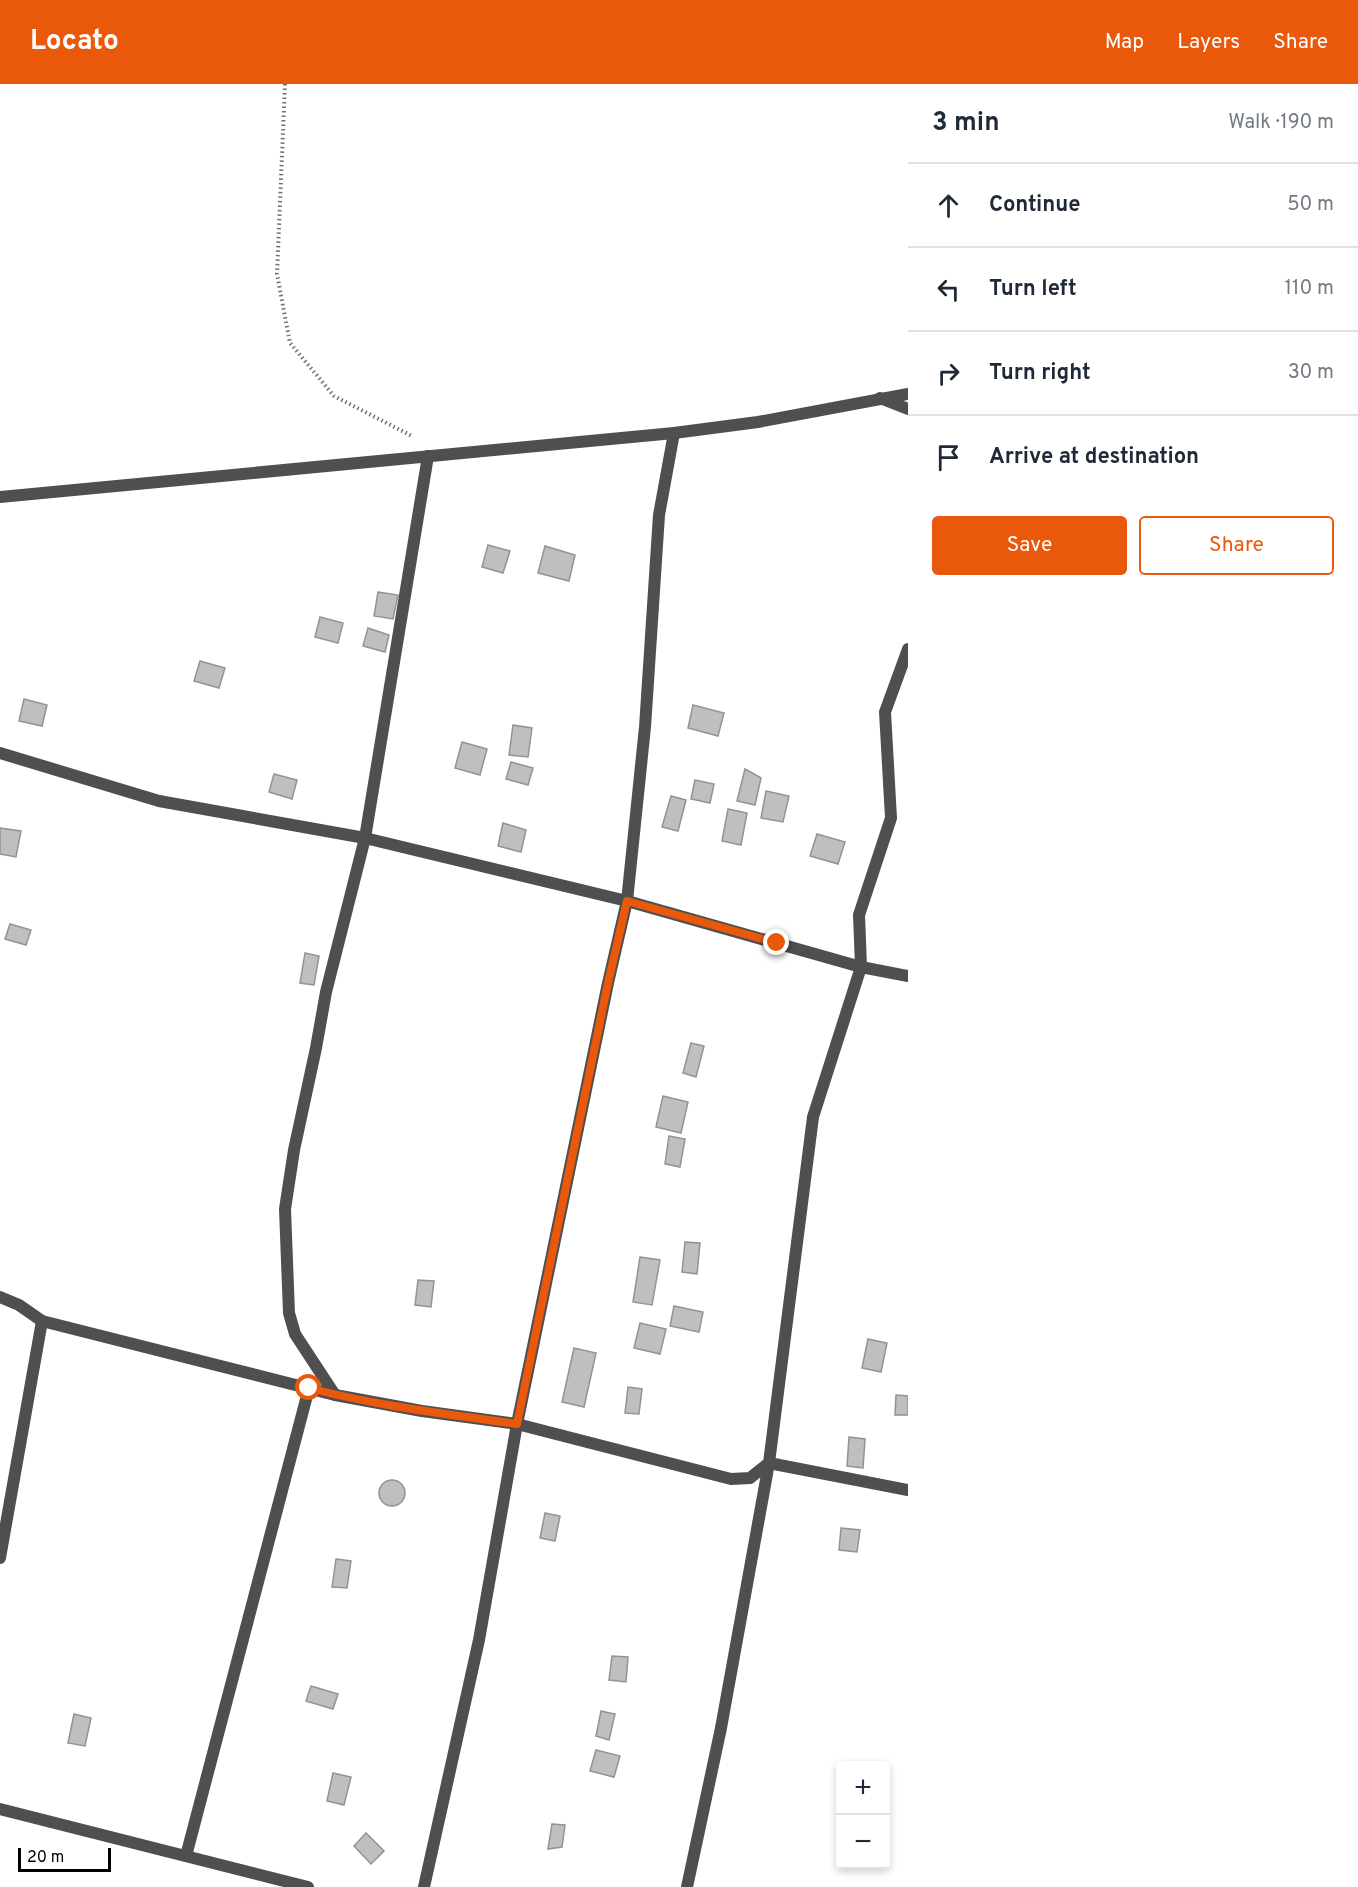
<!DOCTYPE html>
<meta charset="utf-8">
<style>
:root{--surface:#fff;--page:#f2f2f3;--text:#1f2937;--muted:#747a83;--line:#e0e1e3;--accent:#ea580c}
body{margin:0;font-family:Overpass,sans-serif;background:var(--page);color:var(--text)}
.controls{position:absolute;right:18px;bottom:18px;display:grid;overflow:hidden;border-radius:6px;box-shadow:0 3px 9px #0003}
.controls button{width:54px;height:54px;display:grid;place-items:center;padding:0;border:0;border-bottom:2px solid var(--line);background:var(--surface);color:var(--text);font:30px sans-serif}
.scale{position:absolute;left:18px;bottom:15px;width:93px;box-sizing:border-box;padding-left:6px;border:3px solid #000;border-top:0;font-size:16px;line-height:21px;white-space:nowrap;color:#000;-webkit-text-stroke:4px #fff;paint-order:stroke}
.stop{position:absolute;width:18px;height:18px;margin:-14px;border:4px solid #ea580c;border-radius:50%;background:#fff}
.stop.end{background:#ea580c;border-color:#fff;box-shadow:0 2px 6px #0008}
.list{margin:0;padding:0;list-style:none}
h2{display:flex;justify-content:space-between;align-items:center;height:78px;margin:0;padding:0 24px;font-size:26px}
h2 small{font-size:20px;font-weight:400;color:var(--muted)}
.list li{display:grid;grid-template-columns:39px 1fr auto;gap:18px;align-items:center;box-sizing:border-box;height:84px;padding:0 24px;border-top:2px solid var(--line)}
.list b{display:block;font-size:22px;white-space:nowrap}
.list em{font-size:20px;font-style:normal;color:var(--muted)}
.actions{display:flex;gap:12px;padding:18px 24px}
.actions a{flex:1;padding:14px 0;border:2px solid var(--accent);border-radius:6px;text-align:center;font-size:21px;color:var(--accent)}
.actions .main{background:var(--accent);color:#fff}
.icon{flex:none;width:33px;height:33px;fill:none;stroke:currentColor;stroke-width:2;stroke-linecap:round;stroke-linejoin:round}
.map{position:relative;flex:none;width:908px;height:1803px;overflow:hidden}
header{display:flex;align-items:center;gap:36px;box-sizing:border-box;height:84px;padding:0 30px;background:var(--accent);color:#fff}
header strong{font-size:28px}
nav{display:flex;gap:33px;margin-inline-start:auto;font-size:21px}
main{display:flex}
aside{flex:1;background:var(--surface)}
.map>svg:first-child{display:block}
</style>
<header>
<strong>Locato</strong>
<nav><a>Map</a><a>Layers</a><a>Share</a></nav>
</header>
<main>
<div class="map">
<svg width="908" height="1803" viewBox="0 0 908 1803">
<rect width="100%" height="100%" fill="#fff"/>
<!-- building -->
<g fill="#bfbfbf" stroke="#939393" stroke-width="1.5">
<polygon points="488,461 510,467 503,489 482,483"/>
<polygon points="545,462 575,471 569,497 538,489"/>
<polygon points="378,508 398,511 393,535 374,532"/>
<polygon points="320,533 343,539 338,559 315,553"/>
<polygon points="368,544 389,551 385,568 363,562"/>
<polygon points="200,577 225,584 219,604 194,597"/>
<polygon points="24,615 47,621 42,642 19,637"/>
<polygon points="693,621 724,629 718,652 688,644"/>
<polygon points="513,641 532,644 528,673 509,671"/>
<polygon points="462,658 487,665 480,691 455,684"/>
<polygon points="511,678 533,684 528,701 506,695"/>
<polygon points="745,685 761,694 755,721 737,717"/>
<polygon points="274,690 297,696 292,715 269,708"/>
<polygon points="695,696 714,700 710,719 691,715"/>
<polygon points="766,707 789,712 783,738 761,734"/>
<polygon points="671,712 686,716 678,747 662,743"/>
<polygon points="728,725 747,729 741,761 722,757"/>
<polygon points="503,739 526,746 521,768 498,762"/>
<polygon points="0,744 21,747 16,773 0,770"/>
<polygon points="817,750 845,758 838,780 810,772"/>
<polygon points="10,840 31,846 26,861 5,855"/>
<polygon points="305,869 319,872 314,901 300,899"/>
<polygon points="691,959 704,962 696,993 683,989"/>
<polygon points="663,1012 688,1018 681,1049 656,1043"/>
<polygon points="669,1052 685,1055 680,1083 665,1080"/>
<polygon points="685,1158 700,1159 697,1190 682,1188"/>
<polygon points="640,1173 660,1176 652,1221 633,1218"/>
<polygon points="418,1196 434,1197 431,1223 415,1221"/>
<polygon points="674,1222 703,1228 699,1248 670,1242"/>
<polygon points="640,1239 666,1245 660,1270 634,1264"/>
<polygon points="868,1255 887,1259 881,1288 862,1284"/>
<polygon points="574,1264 596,1269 584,1323 562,1318"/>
<polygon points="628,1303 642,1305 639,1330 625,1329"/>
<polygon points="896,1311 908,1312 908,1331 895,1331"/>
<polygon points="849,1353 865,1355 863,1384 847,1382"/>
<circle cx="392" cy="1409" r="13"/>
<polygon points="545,1429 560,1432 555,1457 540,1454"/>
<polygon points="841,1444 860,1446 857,1468 839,1466"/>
<polygon points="336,1475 351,1477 347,1504 332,1503"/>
<polygon points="612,1572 628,1573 626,1598 609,1596"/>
<polygon points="311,1602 338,1610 333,1625 306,1617"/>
<polygon points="601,1627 615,1630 609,1656 596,1652"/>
<polygon points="74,1630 91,1634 85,1662 68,1659"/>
<polygon points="596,1666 620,1672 614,1693 590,1687"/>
<polygon points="333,1689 351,1693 344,1721 327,1717"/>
<polygon points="552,1740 565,1741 562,1763 548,1765"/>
<polygon points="366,1749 384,1767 371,1780 354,1762"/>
</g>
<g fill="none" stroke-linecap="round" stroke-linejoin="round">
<!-- path -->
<polyline stroke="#717171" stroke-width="4" stroke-dasharray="1.5 3" stroke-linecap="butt" points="285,0 277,190 290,259 334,312 412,352"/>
<!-- minor -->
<g stroke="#4f4f4f" stroke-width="12">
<polyline points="880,314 908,325"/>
<polyline points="0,413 674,349 758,338 908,310"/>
<polyline points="0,669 159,717 365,754 627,817 861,883 908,892"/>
<polyline points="0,1213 19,1221 42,1237 335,1311 422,1327 517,1340 731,1395 750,1394 769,1379 908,1406"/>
<polyline points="335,1311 295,1250 289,1229 285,1125 294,1066 316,964 326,908 365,754 428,372"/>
<polyline points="0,1474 42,1237"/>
<polyline points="0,1725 308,1803"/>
<polyline points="186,1772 309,1304"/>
<polyline points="424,1803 479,1556 517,1340 608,899 627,817 645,643 659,431 674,349"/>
<polyline points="687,1803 721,1644 769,1379 813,1033 861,883 859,831 891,734 885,628 908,565"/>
</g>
</g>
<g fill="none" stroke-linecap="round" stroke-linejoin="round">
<!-- route -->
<path stroke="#ea580c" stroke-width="8" d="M309 1304C377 1322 447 1330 517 1340L608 899 627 817 777 859"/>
</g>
</svg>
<div class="controls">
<button>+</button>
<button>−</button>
</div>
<div class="scale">20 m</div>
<div class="stop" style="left:309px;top:1304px"></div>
<div class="stop end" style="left:777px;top:859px"></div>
</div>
<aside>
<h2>3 min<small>Walk · 190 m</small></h2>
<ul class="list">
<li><svg class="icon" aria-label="ahead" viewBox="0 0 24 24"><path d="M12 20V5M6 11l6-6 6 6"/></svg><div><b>Continue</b></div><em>50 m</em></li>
<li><svg class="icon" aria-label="left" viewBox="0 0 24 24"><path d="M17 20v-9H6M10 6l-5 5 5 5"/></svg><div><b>Turn left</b></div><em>110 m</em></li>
<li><svg class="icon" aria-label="right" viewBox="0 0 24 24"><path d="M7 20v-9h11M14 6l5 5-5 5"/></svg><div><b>Turn right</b></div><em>30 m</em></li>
<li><svg class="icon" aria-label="arrive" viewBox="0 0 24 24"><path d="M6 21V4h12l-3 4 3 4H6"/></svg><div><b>Arrive at destination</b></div></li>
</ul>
<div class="actions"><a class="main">Save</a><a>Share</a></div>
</aside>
</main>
